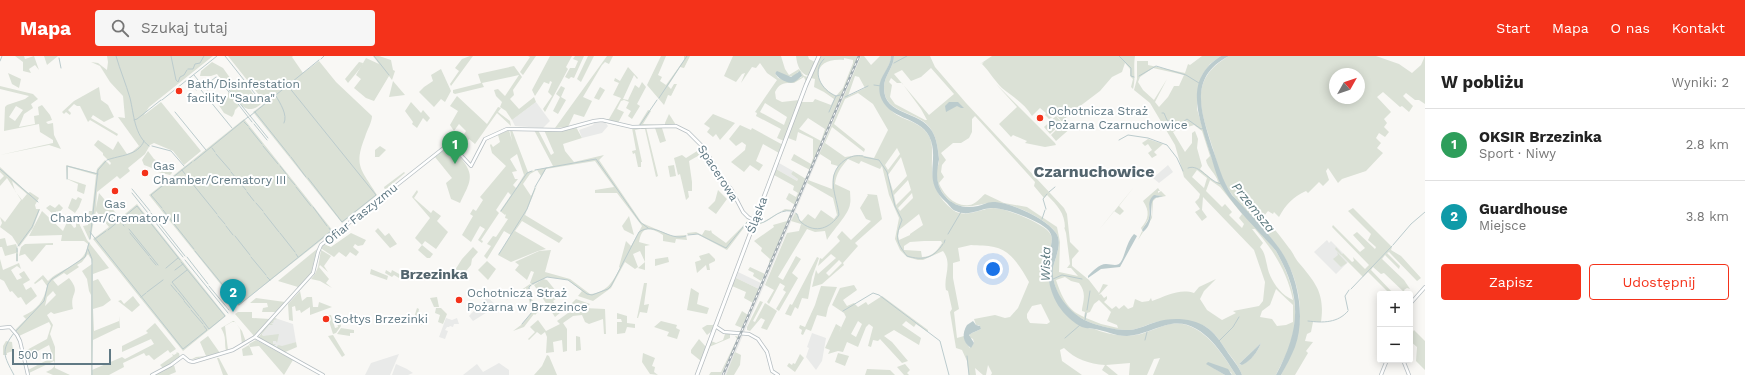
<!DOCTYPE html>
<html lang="pl">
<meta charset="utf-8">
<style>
:root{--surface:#fff;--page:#f6f6f6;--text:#222;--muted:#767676;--line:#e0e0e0;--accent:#f4321a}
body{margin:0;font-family:"Work Sans",sans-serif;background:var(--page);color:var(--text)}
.controls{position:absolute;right:12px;bottom:12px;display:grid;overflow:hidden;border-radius:4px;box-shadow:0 2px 10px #0003}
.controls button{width:36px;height:36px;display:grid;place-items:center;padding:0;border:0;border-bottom:1px solid var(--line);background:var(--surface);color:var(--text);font:20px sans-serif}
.compass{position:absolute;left:1329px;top:12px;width:36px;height:36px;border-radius:50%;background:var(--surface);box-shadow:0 2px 10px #0003;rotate:50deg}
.scale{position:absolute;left:12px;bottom:10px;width:99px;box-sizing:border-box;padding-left:4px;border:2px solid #607984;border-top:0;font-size:11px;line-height:14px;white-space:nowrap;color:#607984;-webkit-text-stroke:3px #fff;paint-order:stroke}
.you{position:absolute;left:993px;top:213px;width:14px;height:14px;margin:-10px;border:3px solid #fff;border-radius:50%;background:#1a73e8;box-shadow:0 0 0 6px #1a73e833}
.badge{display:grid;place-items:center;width:26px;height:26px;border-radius:50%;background:var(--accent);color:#fff;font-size:13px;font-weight:700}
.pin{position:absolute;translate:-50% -33px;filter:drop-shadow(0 1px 2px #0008)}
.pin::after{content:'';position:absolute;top:21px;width:14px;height:12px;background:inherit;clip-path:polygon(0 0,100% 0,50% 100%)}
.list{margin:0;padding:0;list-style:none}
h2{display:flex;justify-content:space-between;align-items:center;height:52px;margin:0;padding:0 16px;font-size:17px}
h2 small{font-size:13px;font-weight:400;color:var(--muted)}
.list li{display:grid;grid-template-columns:26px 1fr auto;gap:12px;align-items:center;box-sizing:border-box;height:72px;padding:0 16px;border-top:1px solid var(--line)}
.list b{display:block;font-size:15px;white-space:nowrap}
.list p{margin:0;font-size:13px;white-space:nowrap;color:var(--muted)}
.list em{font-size:13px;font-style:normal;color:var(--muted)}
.actions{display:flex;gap:8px;padding:12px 16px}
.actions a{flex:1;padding:9px 0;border:1px solid var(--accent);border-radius:4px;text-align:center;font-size:14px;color:var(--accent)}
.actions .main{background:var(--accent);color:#fff}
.icon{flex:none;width:22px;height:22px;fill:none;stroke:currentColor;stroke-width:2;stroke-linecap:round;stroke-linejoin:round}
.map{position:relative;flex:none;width:1425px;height:319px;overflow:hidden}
header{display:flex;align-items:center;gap:24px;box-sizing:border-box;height:56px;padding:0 20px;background:var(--accent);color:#fff}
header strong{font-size:19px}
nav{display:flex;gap:22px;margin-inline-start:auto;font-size:14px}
.search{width:280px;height:36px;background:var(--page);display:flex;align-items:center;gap:10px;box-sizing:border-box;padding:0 14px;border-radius:4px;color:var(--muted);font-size:15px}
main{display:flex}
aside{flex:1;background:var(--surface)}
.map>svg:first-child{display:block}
</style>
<header>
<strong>Mapa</strong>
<div class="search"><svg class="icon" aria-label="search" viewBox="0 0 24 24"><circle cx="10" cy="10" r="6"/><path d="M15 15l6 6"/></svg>Szukaj tutaj</div>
<nav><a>Start</a><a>Mapa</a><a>O nas</a><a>Kontakt</a></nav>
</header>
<main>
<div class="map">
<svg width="1425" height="319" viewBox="0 0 1425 319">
<rect width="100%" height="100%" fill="#f9f8f5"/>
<!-- built -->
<g fill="#e9eae9">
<polygon points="858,0 861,0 730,310 726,319 721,319 759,233 736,222 738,216 761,227"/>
<polygon points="536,46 550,65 543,72 515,70 512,64"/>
<polygon points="605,66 608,70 602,77 582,82 579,74 593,69 594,67"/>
<polygon points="779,107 793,115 791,118 798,123 797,125 776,113"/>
<polygon points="1168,109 1173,116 1159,127 1153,122"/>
<polygon points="1327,184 1329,187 1331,185 1343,197 1341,199 1348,206 1336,218 1314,196"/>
<polygon points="487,241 497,250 473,265 469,260"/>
<polygon points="275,262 293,268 296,286 278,292 263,280 262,277"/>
<polygon points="446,262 452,264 457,262 459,268 454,268 453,271 450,270 449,271 447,271 445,274 448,275 445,283 439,281"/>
<polygon points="812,277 826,282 822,305 816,314 806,301 809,292 807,291"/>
<polygon points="399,298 390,319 365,319 371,307"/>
<polygon points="499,307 509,314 509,319 463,319 477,308 483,316"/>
<polygon points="396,308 407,313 413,317 408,319 392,319"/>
</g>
<!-- green -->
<g fill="#dbe1d6" fill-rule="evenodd">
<polygon points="15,0 24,0 25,3 34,0 39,14 35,9 29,13 31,17 23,15 23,6"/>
<polygon points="44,0 58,0 47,9"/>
<polygon points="107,0 213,0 149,51 144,59 161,46 201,95 184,109 173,95 154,87 150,89 145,98 128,112 130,115 120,123 117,120 97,136 96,152 99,137 120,162 137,148 226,260 183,295 93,183 109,171 96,155 90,184 89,183 83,170 88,169 89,155 92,155 96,119 68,111 68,123 86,129 84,138 77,135 78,128 67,123 66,109 96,117 97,113 105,104 110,109 111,107 103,99 103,97 94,89 98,84 113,94 118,85 127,98 132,96 139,90 118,61 125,62 123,40 110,26 100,10 91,6 98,7 107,14 108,6"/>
<path d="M228 0H293L292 1 303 17 319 5 336 26 372 60C372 66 367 74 365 81 353 111 362 114 377 139L342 167 253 56 269 44H263Z"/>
<polygon points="373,0 379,0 391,4 393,14 395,15 392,24 389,20 374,45 366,42 354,32 361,23 356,19 366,2 379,8"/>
<polygon points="470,0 473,0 451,30 450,28 459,15 455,12 462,3"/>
<polygon points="528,0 536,0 523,19 520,16 530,1"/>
<polygon points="550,0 572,0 566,11 568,13 545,56 543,53 552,40 548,36 552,26 550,25 549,28 544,26 535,40 532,34"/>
<polygon points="575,0 584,0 574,22 571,21 569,23 565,21 570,12 575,12 578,5 573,3"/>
<polygon points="588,0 594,0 581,26 577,23"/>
<polygon points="607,0 613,0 609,8 605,6 602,9 583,41 592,45 584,61 574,58 568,71 555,72"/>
<polygon points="661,0 666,0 658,19 662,21 660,25 666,29 684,4 684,0 690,0 684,12 680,11 668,30 671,33 674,28 677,28 671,40 668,39 664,49 647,29"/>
<path d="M733 0H781L785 13 789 19 799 13 804 20 808 21 784 85 777 82 781 73 756 60 757 57 755 56 777 24 767 17 760 7 756 12 752 11 741 27 745 17 742 18 736 26 724 20ZM776 16C784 18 792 25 798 16L802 21 791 26 778 22 775 17ZM804 21 806 26 799 44 782 46 776 43 775 36C780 26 785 27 794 27ZM765 47 787 61 784 69 760 56Z"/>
<path d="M796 0H808L809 3 815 6 809 20C800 18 797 9 796 0Z"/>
<path d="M820 0H858L810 114 791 104 794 98 811 108 813 102V83L798 76 796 85 788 82 801 46H813L815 43 831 49 834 43 824 36 814 31 815 23 811 22ZM844 2 853 4V7L843 32 836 40C810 26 813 1 844 4ZM808 62 825 73 821 85 799 73Z"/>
<path d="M861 0H864L871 9 880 0H891C890 15 879 18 880 38 885 44 890 55 897 59 908 65 923 68 929 80 933 87 932 96 932 104 931 124 936 141 953 154 965 163 982 152 994 152 1005 152 1042 167 1049 176 1054 182 1051 188 1050 196 1043 229 1057 259 1088 272 1091 273 1094 272 1097 274 1111 279 1129 282 1144 277 1153 274 1161 270 1170 268 1201 263 1222 297 1236 319H1232L1231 316 1215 313 1225 319H1153L1160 302 1154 303 1147 319H1129L1130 307 1106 309 1118 319H1109L1102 314 1105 309C1089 308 1075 303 1064 292L1060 294 1062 305 1082 319H991L992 317 988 309 986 319H983L975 312 976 319H969L967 305 962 294 956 292 950 256 952 253 948 235 946 234C943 221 953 208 943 195L923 204H918L907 201 900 194 895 183 899 162 889 139 882 110 880 113 861 105 859 108 848 103C841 111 836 118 835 128L850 135C850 139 851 144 850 148 849 158 833 174 827 184L825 175 815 176 807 173 778 221 783 224 796 200 801 203 792 217 798 222 779 255 776 253 786 236 783 234 785 230 780 227 769 248 767 246 774 234 765 229 787 177 799 175 801 168 791 165 795 157 798 158 799 164 802 165 808 158 815 163 821 154 834 163 837 159 833 142 807 127 808 124 832 133 833 120 838 110 831 108V105L820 98 818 101ZM855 20 859 21 865 32 848 40ZM858 37 873 48 888 74 874 102 859 99 845 101 825 87 832 71 864 96 865 93 834 68 845 43ZM897 92 900 98 888 114 885 109ZM901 101 907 120 893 135 888 119ZM908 124 911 134 896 149 894 139ZM912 137 913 142 900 155 898 152ZM919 158 923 169 910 178V179L899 184 898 180 899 174ZM924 185H941L942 187C937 195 932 201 922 201L921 195 904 194V190L910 186ZM971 189C979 190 987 189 994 191 1011 194 1021 212 1029 226L1018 252 1010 261 1005 262 995 259 974 263 976 269H979L981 273 970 278 969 281 973 283 974 287 970 292 965 285 964 280 957 282 954 256 959 253 953 222V207L960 205 958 192ZM1041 248 1050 266 1047 268 1030 267 1027 262V258L1032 250Z"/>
<path d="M894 0H930L935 11 966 47 1064 152 1067 158 1070 186 1079 195 1072 203V210L1089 224 1099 237 1103 228 1108 229 1099 239 1101 238 1104 242 1107 240V243L1104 246 1112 253 1116 250 1119 253 1124 249 1128 253 1133 251 1135 243 1142 246 1149 245 1151 242 1152 245C1166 240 1180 232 1194 237L1199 231 1216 223 1204 235 1200 243 1207 254 1222 264 1236 257 1233 255 1259 250 1263 245 1265 226 1254 194 1203 141 1202 154 1207 161 1202 165 1195 156 1200 153 1195 146 1199 142 1200 138 1184 121 1175 89 1150 47 1134 34 1137 23V5H1148V9L1185 17 1188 8 1190 9 1202 0H1221L1210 8 1202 19 1197 38V53L1211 100 1224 133 1276 195C1292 223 1301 254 1291 285 1288 297 1281 308 1276 319H1242C1239 310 1232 302 1226 294 1221 286 1214 276 1206 271 1196 264 1168 263 1156 266 1147 268 1140 273 1130 274 1117 275 1092 269 1081 262 1064 253 1051 231 1053 212 1055 202 1063 187 1056 177 1046 162 1013 147 996 147 977 146 961 159 945 140 938 132 936 123 937 112 938 110 939 106 939 103 938 94 937 83 932 75 921 54 883 60 884 31 884 20 894 11 894 0ZM931 12 954 38 929 59 894 18 902 14 911 25 921 21ZM1153 12 1184 19 1179 30H1174L1168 41 1159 51 1155 46 1167 23 1154 44 1143 34 1138 26 1140 21ZM891 22 897 27H902L921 53 927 64H925L895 48 890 41 892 29 889 26ZM975 60 1035 126 1034 130 1044 142 1047 139C1057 149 1065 157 1065 172L1064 171 1066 177 1070 208 1067 212H1071L1078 220 1059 216 1060 186 1057 171 1027 151 1004 147 985 138C980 142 975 149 969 149 955 151 943 138 939 127L944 121 941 116 942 109 946 104 941 97 953 87H961L969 82 972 76V63ZM1194 69 1202 75 1210 100 1206 104C1207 112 1216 117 1218 126H1215L1200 113 1202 110 1197 92 1198 83 1195 75 1192 77V87L1185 96 1173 76C1177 73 1189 71 1194 69ZM1197 114 1207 122 1204 132 1192 121ZM1210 124 1220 131 1242 158 1239 162 1244 168 1242 172 1229 159 1232 156 1225 148 1222 151 1206 135ZM1252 173H1255C1273 194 1287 215 1293 244 1279 238 1269 222 1267 209 1265 201 1265 197 1260 191L1263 187ZM1065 221 1071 225 1079 227C1086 236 1084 243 1082 253V255L1085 256 1084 261C1067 254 1062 241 1056 224ZM1276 233 1293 249V266L1286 269 1277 270 1272 263 1260 261 1262 255 1270 249ZM1099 244 1111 256 1107 265 1117 269 1118 272 1101 268 1086 262 1087 257 1090 256 1094 248ZM1261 287C1258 295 1251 305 1241 309L1239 308Z"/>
<path d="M992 0H1135C1133 13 1136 22 1133 33L1131 31 1133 23 1130 20V13L1125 7 1122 16 1112 21 1100 35 1067 60 1065 64 1072 71 1056 85 1051 79 1063 67 1056 59 1049 63 1045 59 1046 57 1040 52 1032 60C1024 47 1013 41 1002 32 994 24 989 15 982 8L984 6 980 8Z"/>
<path d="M1229 0H1376L1399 8 1412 17 1421 9 1425 0V48L1419 44H1415L1406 37 1403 40 1413 50 1409 56 1402 50 1400 51 1383 36 1377 41 1391 56 1384 63 1387 67 1384 71 1389 76 1385 81 1379 77 1376 82 1381 87 1377 92 1383 97 1366 115 1342 123 1338 127 1328 112 1326 115 1329 124 1323 130 1319 126 1308 137 1306 135C1293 141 1286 148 1279 161L1274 156 1273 158 1268 155 1264 160C1272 170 1281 181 1289 192 1293 196 1295 203 1299 207 1316 227 1325 238 1321 266H1313L1311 276 1307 278 1305 285 1313 286 1306 295 1308 297 1295 319H1281C1295 291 1304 269 1298 237 1288 187 1254 170 1228 133 1220 121 1217 106 1213 93 1201 55 1187 24 1229 0ZM1335 18H1359V42H1335Z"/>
<path d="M212 6 223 12 233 26 242 25 245 27 261 48C245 62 238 44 228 32L230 25 228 23 220 22 217 18 211 20H200L201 15Z"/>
<polygon points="359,6 363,7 362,10 348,27 345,23"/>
<polygon points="514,10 522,21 513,34 514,39 510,43 519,53 534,41 536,46 512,64 506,55 500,51 502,46 496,40 494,34 498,33 505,40 519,19 482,27 484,31 455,38 453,37 453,34 481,27 478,18"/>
<polygon points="628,11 638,22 637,23 634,19 623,43 628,44 635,29 639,32 642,26 646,31 637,48 640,50 632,63 628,60 631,55 626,52 629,46 624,44 621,45 617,53 624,56 618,67 605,63 609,63 621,42 613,39 619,27 614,25 615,22 620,25"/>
<polygon points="441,13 451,35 445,46 441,43 434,51 419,36 424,31 433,25 431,19"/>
<polygon points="8,17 21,23 19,32 12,28"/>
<polygon points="393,25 405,39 389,41"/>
<polygon points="996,28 1055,87 1056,89 1045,91 1025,87 1027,85 1013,79 1011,81 999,68 1017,51"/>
<path d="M0 30 33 38 38 43 31 48 33 52 24 58 19 71 35 68 34 60 39 59 38 51 42 49 50 59 52 64 46 66 48 68 53 67 54 79 61 93 49 89 0 99 53 87V84L40 76 39 68 4 75 5 51 7 49 25 43 29 40 0 33ZM16 50 23 54 15 65 9 61Z"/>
<polygon points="561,30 565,32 561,41 566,44 558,58 553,55 560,41 556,38"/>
<polygon points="99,31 101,44 108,49 114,61 104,66 93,59 91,62 118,78 117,80 90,64 88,66 80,50 77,50 74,48 68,54 71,57 70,59 66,56 64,58 62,56 74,45"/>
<polygon points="600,31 605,34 599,44 594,42"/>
<polygon points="228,36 239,50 235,54 234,58 232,61 224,57 218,48 218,42 222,41 222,43 228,41"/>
<polygon points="457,40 487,68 498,51 501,52 498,56 510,65 511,70 497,57 475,88 469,83 467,86 461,83 466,75 459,68 454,75 450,69 458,55 450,50"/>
<polygon points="411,46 421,57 423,54 430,62 427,66 423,62 417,72 412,68 413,66 405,55"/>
<polygon points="648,54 651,55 643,68 657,69 638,70"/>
<polygon points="669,58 676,69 665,69 665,67"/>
<polygon points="713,58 735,67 720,84 716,78 713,81 707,76 710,72 704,68"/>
<polygon points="1056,60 1062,67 1050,78 1044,71"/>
<polygon points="244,63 333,175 238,250 149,139"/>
<polygon points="740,69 751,74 752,72 783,89 779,97 763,88 756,105 763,109 759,115 750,109 744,116 731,106 745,94 746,89 742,86 736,90 729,83"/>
<path d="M576 71 582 82 563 88 565 95 574 106 604 99 599 104 642 167 672 180 686 179 687 184 676 183 675 187 663 185V179C650 171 642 169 639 186L650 189 645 190V214L638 212 645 206 640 195 633 198 638 211 635 213 625 206 611 232 593 245 578 240 582 235 568 224 547 221 533 229 530 227 534 216 531 215 527 224 515 214 519 209 515 206 539 195 551 194 545 216 570 223 590 238C606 237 613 226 620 212L619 211 626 185 631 190 642 170 617 137H595V134L614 131 595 105 546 113 538 127 525 159 563 182 559 187 522 165 515 175 546 193 538 195 511 206 498 199 511 179 504 175 487 203 484 200 491 190 487 188 493 180 496 181 508 163 505 162 506 158 505 159 500 155 511 139 508 136 496 154 499 157 481 184 483 185 482 187 478 184 485 173 480 170 471 186 462 179 473 160 470 158 473 153 476 155 483 144 480 141 506 110 492 97 490 89 491 88 493 91 500 86 498 79 509 74 512 85 510 74H512L528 116 553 110 534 74H538L551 99 554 97 544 74 561 75ZM517 98 524 119 516 132 513 129 518 123H515L512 116 517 115 510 103ZM537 114 541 120C539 126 534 135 531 140L523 128 530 118Z"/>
<polygon points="646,71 658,120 656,121 645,73 641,73 641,72"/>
<polygon points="632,72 640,72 640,73 635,74 642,106 641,106 641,111 638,111 635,97 633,98 632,95 636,94"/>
<polygon points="655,72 662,72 666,85 660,87"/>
<polygon points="1148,83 1163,88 1154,96 1157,99 1152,102 1148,97 1152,94 1148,88 1145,90 1142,87"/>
<path d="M449 89 453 91 448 92C454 92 457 96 460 101 476 120 470 126 460 147L451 143 446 127 452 122 435 101 447 92H445Z"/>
<polygon points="380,90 386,94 379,101 375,101 375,94"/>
<polygon points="702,92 705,96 689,105 692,126 692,135 688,135 689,141 686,144 680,118 678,119 674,102 682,99 686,102"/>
<polygon points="148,95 154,103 170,112 172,117 170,119 154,115 152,112 144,109 142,104"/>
<polygon points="674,109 676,120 670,121 668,110"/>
<path d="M0 111 28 137 30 136 39 142 35 149 36 153H40L33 172 19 191 12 180 0 171 2 167 0 161 5 166 21 144 7 122 0 130V124L4 120 0 116ZM12 125 27 138 22 144 15 135Z"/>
<polygon points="776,113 797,125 798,123 791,118 793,115 806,123 795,149 786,143 789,137 796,141 798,137 793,134 794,130 774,119"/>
<polygon points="404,116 405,117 385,134 384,131"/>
<polygon points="1134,131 1119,150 1124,155 1120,159 1114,155 1098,175"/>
<path d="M1158 132 1160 135H1158V137L1161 135 1166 140 1156 142 1153 145 1152 162 1138 184 1142 175 1143 176C1146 171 1149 166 1151 161 1155 151 1145 144 1161 140L1156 139 1149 150V162L1142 174 1141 172C1149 163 1150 155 1143 145Z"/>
<polygon points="417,134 418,136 414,142 431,157 433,154 441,160 437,165 448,176 436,193 425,185 422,189 433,198 430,202 427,202 418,194 422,189 415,182 430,162 412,141"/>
<polygon points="718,134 727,143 716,158 708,152 715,145"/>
<path d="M867 138 877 139 882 163 855 187 858 190 843 207 844 209 822 228 812 231 816 214 818 218 836 202 831 198 818 210 820 202 822 203 840 185 837 181 842 175 851 184 871 165 866 163 860 152 868 139ZM839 204 842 207 829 220 826 217Z"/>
<polygon points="78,141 82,143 79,151 75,157 68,152 72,142 76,144"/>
<polygon points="59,148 63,152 59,157 57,155 53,158 46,152 50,149 55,152"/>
<polygon points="1353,152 1392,191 1391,194 1401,200 1421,222 1417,225 1389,196 1387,197 1400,210 1399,213 1385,199 1382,203 1404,224 1410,233 1407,232 1404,234 1406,238 1384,217 1381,218 1373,211 1371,214 1394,238 1390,238 1368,216 1363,221 1335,193 1336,191 1342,198 1343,197 1352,206 1354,205 1353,201 1365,213 1369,209 1332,171 1333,169 1360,196 1365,192 1353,179 1357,176 1375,193 1376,191 1368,184 1371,178 1348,155"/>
<polygon points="785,153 793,154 770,207 769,206 770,203 761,195 762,192 754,185 774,171 773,169 787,165 791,155 782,155 763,167 757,169 753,174 756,166 763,166"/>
<path d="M42 155 63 175 67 166 71 168 74 172 76 171V161L87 184 109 212 93 218V225L98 223 111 244 103 250 93 253 94 275 119 265V260L120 272H118L93 284 92 314 122 301 125 303 154 288 151 283 122 296V290L148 277 146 275 155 267 176 293 170 297 168 294 154 304 149 299 146 300 144 297 123 307 124 311 109 319H91V239L89 235 87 223 82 215 92 208 91 203 88 198 82 206 77 209 79 211 67 219 64 217 53 224 58 230 69 222C82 238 69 236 73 253L54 258 51 256 47 259 53 269 50 278 55 291V312L70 319H53L46 316C51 314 57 311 54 305L29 317 28 314 53 301 49 289 27 301 25 295 47 283 51 270 49 266 19 280 15 274 26 263 23 260C37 254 44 245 47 230L42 223 35 228 34 227 43 219 48 225C62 211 85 210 88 188L84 185H61L62 179 29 180ZM53 235 56 239 45 250 47 241Z"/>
<polygon points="629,160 634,179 624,174 622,170"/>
<polygon points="748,165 752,169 751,172 746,169 727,194 697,178 688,179 687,177 696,176 702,179 705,174 710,175 711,174 712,177 726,187"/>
<polygon points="378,172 385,180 389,177 397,188 390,192 375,175"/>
<polygon points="351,177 366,184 363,189 358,190 355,188 353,191 359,196 356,200 350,196 346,201 339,196 334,201 322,193 321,191 324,188 331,191"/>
<polygon points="5,182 7,190 16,188 18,194 18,205 16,205 16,197 5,200 2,191 0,191 0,183"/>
<polygon points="53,187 53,189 46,189 32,206 25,198 19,200 21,191 25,188"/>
<polygon points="473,191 478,196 472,203 471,209 462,220 455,214 462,203"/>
<polygon points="317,193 311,217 276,256 262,256 263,252 268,251 267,247 250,247 256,242 285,246 298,231 278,225"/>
<polygon points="321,194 331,200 324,210 328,216 320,209 319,211 329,223 326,227 332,232 320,225 311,223 315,218 318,211"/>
<polygon points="1337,196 1347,207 1341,211 1333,203 1338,199"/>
<polygon points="709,197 715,203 715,205 709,208 710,214 707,214 706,209 697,217 695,206 701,204 699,200"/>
<polygon points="668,201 669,206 655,210 655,203"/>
<polygon points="817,201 819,202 812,221 808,243 802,242 798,253 795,251 791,260 785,258 790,248 792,249"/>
<polygon points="0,203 3,214 19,207 21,213 17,210 11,214 17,224 22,222 19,218 24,215 30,224 23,228 26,234 31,231 37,240 26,249 21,241 18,242 12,235 10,236 4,225 0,223"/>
<polygon points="487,205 496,213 488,224 478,214"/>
<polygon points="750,211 765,218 761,225 753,220 754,217 748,214"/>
<polygon points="371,213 388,220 387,224 370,218"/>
<polygon points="386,214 391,217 392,214 401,219 399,222 394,219 392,221 385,217"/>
<polygon points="736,222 759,233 753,247 744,242 746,236 732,230"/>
<polygon points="543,223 547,224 560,240 553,245 561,256 555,261 534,229"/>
<polygon points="644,227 647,227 644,249 649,248 647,257 640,256 638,262 637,262"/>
<polygon points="530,228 532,230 529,231 530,240 539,255 535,259 534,258 524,271 513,275 521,269 532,256 526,232 505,245"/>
<path d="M854 229 857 234 843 244 847 250 854 247 858 251 866 246 868 249 882 240 928 274V276L916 268 914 271 906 265 902 269 921 282 919 289 894 274 884 280 892 286 908 305 902 307 880 283 878 285 873 284 871 291 868 290 873 271 869 268 866 271 858 291 847 286 843 296 838 295 828 298 830 294 825 292 836 268 841 271 839 276 846 261 844 257 832 249 840 232ZM858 265 862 268 856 281 851 278Z"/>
<polygon points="821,230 837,231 828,252 826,261 817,259 811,275 806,273 803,279 801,278 802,274 799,272 800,269 805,271 815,249"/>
<polygon points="691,232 699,237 697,248 709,252 707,258 687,254"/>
<polygon points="300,235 302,245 307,241 312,241 313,251 318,251 319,246 332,251 310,259 310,251 301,257 300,254 296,255 295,250 292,251 293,265 289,264 288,248"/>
<polygon points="133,240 140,249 132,256 118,245 121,244 124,248"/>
<polygon points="437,241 439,251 434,251 430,242"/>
<polygon points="576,243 590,248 587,251 570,249"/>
<polygon points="760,245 763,246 753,265 755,266 765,247 777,255 767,274 761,272 765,264 761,262 750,275 747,274 747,271"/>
<polygon points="417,252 419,253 418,258 424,259 423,269 417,269 417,265 413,265"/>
<polygon points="436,252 441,252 447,258 443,268 438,266 440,259 435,257"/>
<polygon points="584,252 605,253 606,278 604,278 603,263 589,268 585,266 582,259 573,260 563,267 567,273 567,295 563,296 562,284 553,286 554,296 546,297 547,281 545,276 541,279 537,276 529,284 528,283 535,276 530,271 538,264 546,275 560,268 557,265 568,257 568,254 583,255"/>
<polygon points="742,255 748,259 742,272 735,269"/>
<polygon points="238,256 252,256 252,262 270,263 254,280 235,258"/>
<polygon points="338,257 341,270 336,277 333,278 327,259 331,259 335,272 338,271 335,258"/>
<polygon points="617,257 627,260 627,267 635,268 635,272 627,271 625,277 617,278 617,266 622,266 621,263 617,263"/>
<polygon points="275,262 277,263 274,264 273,267 271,267 273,269 269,269 262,278 263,280 279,278 277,287 276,285 273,285 273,288 276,288 273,291 258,282 263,275 258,279"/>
<path d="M233 265H234L242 275 246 286 242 288 240 273 235 266H232L225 270 228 294 226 295C224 286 227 282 221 272Z"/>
<polygon points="661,265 677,269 676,272 680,274 677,283 667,280 669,276 654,271"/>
<polygon points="707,269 714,269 713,274 707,279 702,272"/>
<polygon points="341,272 354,274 354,277 350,277 350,280 337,278"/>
<polygon points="1414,274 1425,285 1425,314 1416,305 1417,291 1410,285 1410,280"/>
<polygon points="730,277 730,282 709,291 711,285 716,287 723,284 725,278"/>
<polygon points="333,279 345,299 342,301 328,280"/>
<polygon points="208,280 220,297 190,304 196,301 206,300 200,286"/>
<polygon points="576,280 580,281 581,294 576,295"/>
<polygon points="735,280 739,281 721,319 709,319 711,316 721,316 737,283"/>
<polygon points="699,283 706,291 701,305 691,297 691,294"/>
<polygon points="256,284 293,304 284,319 259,290 250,291 249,288"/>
<polygon points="6,285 12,286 13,295 7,297 7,299 3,299 3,290"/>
<polygon points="296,286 297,291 283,297 276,292 278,289 282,290"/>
<polygon points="249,289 253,299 243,300 242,293"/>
<polygon points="176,296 179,297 180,302 163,312 160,309 173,300 172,298 174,299 177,297"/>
<polygon points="735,296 741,299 740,309 734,319 726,319"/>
<polygon points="643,297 655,302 652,310 655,311 654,316 658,319 650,318 642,306"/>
<polygon points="838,297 849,300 845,310 835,306"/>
<polygon points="800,298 804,302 795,316 787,310 789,307 792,309 793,307 795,308"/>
<polygon points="547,299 549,300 557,319 534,319 542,310"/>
<polygon points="217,302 219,302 228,319 223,319"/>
<polygon points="905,308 910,314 907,317 909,319 904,319 897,311"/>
<polygon points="174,309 176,316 169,319 154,319"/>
<polygon points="867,313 890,314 895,319 865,319"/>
</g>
<!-- water -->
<g fill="#bbcbcd">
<path d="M891 0H894C894 11 884 20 884 31 883 60 920 54 932 75 937 83 938 94 939 103 939 105 938 107 938 109 936 120 937 131 945 140 953 150 966 153 978 150 983 149 987 146 993 146 1010 146 1046 162 1056 177 1063 187 1055 202 1053 212 1051 232 1065 252 1081 262 1092 269 1118 275 1130 274 1140 273 1148 268 1156 266 1171 261 1193 262 1206 271 1214 276 1221 286 1226 294 1231 302 1239 310 1242 319H1236C1222 297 1202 263 1171 268 1156 271 1143 279 1127 280 1114 280 1107 275 1095 273 1090 272 1085 273 1080 270 1054 255 1043 225 1050 195 1051 188 1054 182 1049 175 1041 165 1004 151 991 152 979 153 968 161 956 155 952 154 950 150 947 147 920 124 941 104 929 80 919 60 887 64 880 39 876 21 890 15 891 0Z"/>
<path d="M1221 0H1229C1188 21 1201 55 1212 91 1218 107 1222 125 1232 139 1248 156 1265 173 1279 192 1298 218 1306 261 1295 291 1291 301 1286 310 1281 319H1276C1300 273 1303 242 1276 195 1260 176 1238 156 1224 134 1216 122 1213 105 1208 91 1198 58 1184 23 1221 0Z"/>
<path d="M777 15 791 21 800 15 802 20C800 21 797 25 794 26 789 29 777 22 775 17Z"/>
<polygon points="949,46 958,46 964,52 961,52 957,50 946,56 945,50"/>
<path d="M1154 139 1163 140C1160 141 1156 141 1154 143 1148 148 1156 166 1143 176L1142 174C1144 170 1148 166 1149 162 1151 154 1146 145 1154 139Z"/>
<path d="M1134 178 1137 180 1120 211 1101 213 1088 222V220C1093 215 1099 208 1106 208 1111 208 1115 210 1119 208 1125 203 1125 188 1134 178Z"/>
<path d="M973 265 976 269 980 270 981 273 972 277 969 279 974 287 971 292C962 286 962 277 967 269Z"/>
<path d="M1261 287C1258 295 1251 305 1242 309L1239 308Z"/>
<polygon points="1208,306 1228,313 1232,319 1225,319 1206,308"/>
</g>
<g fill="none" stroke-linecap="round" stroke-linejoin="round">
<!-- stream -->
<g stroke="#bbcbcd" stroke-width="1">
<path d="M116 0C120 14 126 28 130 42 134 58 134 79 149 90"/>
<polyline points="171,0 176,24 178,26 180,21 184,19 187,14"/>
<polyline points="225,0 263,48"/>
<polyline points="374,0 389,19"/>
<polyline points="1119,0 1131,12 1131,20 1134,21"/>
<polyline points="59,2 61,12"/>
<polyline points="321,3 324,0"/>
<path d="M824 3C811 16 821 34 836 40"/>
<polyline points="0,5 2,0"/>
<polyline points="894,7 907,0"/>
<polyline points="188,13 193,13 195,8 200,7 204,0"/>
<polyline points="194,19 202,29"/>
<polyline points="1139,20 1156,10 1186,19 1199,27"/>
<polyline points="188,24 196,34"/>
<polyline points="211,25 216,21 218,22 252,66"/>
<polyline points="222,25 236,43"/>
<polyline points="874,29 881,30"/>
<polyline points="204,30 207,34"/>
<polyline points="288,30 376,139 342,166 308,122"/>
<polyline points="201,34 232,72"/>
<path d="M276 40C280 47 288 59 284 67"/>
<polyline points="845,41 868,30"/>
<polyline points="659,42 687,0"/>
<polyline points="162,44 217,0"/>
<polyline points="238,45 268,82"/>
<polyline points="175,56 206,94"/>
<polyline points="255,56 290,100"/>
<polyline points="829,56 836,40 840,39"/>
<polyline points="1162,57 1164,57 1167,64 1176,71 1187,63 1201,73 1204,72"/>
<polyline points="250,60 319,4"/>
<polyline points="134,64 137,63 161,44"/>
<polyline points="244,66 248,70"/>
<polyline points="254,68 267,84"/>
<polyline points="640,69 657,44"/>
<polyline points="249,72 262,88"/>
<polyline points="1119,84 1128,79 1148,82 1167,89 1177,102 1183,115"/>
<polyline points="152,90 171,95 184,110"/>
<polyline points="263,90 278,108"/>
<polyline points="212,92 215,96"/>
<polyline points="216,98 230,114"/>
<polyline points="291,101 306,121"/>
<path d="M864 101 879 104 887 116 895 150 902 164C895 181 896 186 907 200 923 205 934 202 943 188"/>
<path d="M107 104C120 99 138 100 144 85"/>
<polyline points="194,105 248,61"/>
<polyline points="280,110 287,119"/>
<path d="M1188 112C1200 107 1209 127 1222 128"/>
<polyline points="0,113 38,146"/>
<polyline points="182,114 185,118"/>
<polyline points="535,114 546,112"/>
<polyline points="231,116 246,134"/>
<polyline points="187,121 217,158"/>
<polyline points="288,121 295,129"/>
<polyline points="67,123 67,110 98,118"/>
<polyline points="296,131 311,150"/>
<polyline points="535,131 546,112 596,103 640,166 648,172"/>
<polyline points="132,133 150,155"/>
<polyline points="247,136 254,145"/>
<polyline points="1049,136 1055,131"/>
<polyline points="132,137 183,201"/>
<polyline points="256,147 263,155"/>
<polyline points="313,151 327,170"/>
<polyline points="162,152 151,139 192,106"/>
<polyline points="1046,153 1043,143 1047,138"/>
<polyline points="163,154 194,193"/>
<polyline points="501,155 527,117 532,115"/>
<polyline points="151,157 185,200"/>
<polyline points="264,157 279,176"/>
<path d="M796 157C799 160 798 165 802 167 816 178 830 172 839 159 837 140 824 119 845 104 851 100 856 99 863 100"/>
<polyline points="218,160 225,168"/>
<polyline points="121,163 125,168"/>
<polyline points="1042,163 1045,154"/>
<polyline points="120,164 123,168"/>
<path d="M757 167C769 169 776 152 792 155"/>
<polyline points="123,169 124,170"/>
<polyline points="226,170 233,179"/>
<polyline points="129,173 158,209"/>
<polyline points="108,174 137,150 180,204"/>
<polyline points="90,176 183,293 207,274 204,270"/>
<polyline points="130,177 149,200"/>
<polyline points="280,177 295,196"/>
<polyline points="948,178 961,156"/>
<polyline points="688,179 698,178 726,192 747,166"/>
<polyline points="235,180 250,199"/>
<polyline points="90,183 98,114 106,105"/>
<polyline points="95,183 106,175"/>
<polyline points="944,187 945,184"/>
<polyline points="1393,189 1411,168 1425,156"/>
<polyline points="18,190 32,171 39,154"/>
<polyline points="88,193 92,203 92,319"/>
<polyline points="195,195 236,245"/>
<polyline points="17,196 17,192"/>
<polyline points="296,198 298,201"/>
<polyline points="499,198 527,153 535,132"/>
<polyline points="187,201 208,228"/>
<polyline points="251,201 266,219"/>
<polyline points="150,202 156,209"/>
<polyline points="185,204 228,257"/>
<polyline points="17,205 17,198"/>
<polyline points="181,206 225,260 209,273 200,261"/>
<polyline points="166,212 178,202"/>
<polyline points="175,214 183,208"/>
<polyline points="187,214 172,226 199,260"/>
<polyline points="267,221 270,224"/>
<polyline points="1053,223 1062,219 1082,223"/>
<path d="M532 228 547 221 568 224 587 238 592 239 608 233 611 230 639 176C655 165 669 186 686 180"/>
<polyline points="171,229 177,236"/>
<polyline points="209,230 229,254"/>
<polyline points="1351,233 1392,190"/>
<polyline points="147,236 163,224"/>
<polyline points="178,237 184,244"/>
<polyline points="141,241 146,237"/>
<polyline points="184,245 190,252"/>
<polyline points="236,245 239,249 331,175 329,172"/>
<polyline points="191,254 203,268"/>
<polyline points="1087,254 1090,235"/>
<polyline points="1348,254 1345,240 1349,234"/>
<polyline points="843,255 873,237 879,239 940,285 949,319"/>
<polyline points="1085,264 1086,257"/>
<path d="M1308 265C1323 267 1338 267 1348 255"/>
<polyline points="522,268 532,256 529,231 531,229"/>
<polyline points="15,276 44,245 48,228 52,223 85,201 89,187"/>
<polyline points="1065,282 1080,269"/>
<polyline points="1145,284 1147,276"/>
<polyline points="1219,285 1233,271 1239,261"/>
<polyline points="967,300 969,319"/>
<path d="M14 319C4 300 0 295 14 277"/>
</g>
<defs>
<g id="secondary">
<polyline points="1410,248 1425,231"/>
<polyline points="715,270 724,276 749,278 758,283 767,296 772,315 778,319"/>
<polyline points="0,272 10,271 17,279 20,285 28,319"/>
<polyline points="255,281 323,319"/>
<polyline points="1403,304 1409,319"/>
<polyline points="152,319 171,309 183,300 189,305 193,306 233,294 255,281 313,217 318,196 321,189 450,87 471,110 485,83 507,73 561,74 594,65 602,64 632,71 676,70 688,76 704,92 720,119 731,133 743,156 748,161 755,165"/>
<polyline points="1381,319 1387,304"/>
</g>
<polyline id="primary" points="697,319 806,29 819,0"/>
</defs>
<!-- secondary casing -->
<use href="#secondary" stroke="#b7bfc3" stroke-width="4"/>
<!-- primary casing -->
<use href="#primary" stroke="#b6bdc0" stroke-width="4.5"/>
<!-- secondary -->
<use href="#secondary" stroke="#fff" stroke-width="2.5"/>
<!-- primary -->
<use href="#primary" stroke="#fff" stroke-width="3"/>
<defs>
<polyline id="rail" points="723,319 859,0"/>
</defs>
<!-- rail casing -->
<use href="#rail" stroke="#a3adb2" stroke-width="2.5"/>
<!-- rail -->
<use href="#rail" stroke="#fff" stroke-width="1" stroke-dasharray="3" stroke-linecap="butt"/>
</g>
<!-- markers -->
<g fill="#f4321a" stroke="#fff" stroke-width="1.5">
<circle cx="179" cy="35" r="4"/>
<circle cx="1040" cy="62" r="4"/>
<circle cx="145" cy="117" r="4"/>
<circle cx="115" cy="135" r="4"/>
<circle cx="459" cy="244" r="4"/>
<circle cx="326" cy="263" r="4"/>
</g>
<g text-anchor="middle" stroke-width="4" stroke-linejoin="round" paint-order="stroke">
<!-- poi labels -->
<g font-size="12" fill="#607984" stroke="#fff" text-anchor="start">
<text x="187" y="32">Bath/Disinfestation<tspan x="187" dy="14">facility "Sauna"</tspan></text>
<text x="1048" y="59">Ochotnicza Straż<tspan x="1048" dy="14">Pożarna Czarnuchowice</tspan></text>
<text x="153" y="114">Gas<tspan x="153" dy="14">Chamber/Crematory III</tspan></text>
<text x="115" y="152" text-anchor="middle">Gas<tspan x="115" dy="14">Chamber/Crematory II</tspan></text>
<text x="467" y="241">Ochotnicza Straż<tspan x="467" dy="14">Pożarna w Brzezince</tspan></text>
<text x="334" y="267">Sołtys Brzezinki</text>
</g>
<!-- street labels -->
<g font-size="12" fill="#607984" stroke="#fff">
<text transform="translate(718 117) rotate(57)" y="4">Spacerowa</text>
<text transform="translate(361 158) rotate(-39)" y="4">Ofiar Faszyzmu</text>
<text transform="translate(757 159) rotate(-69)" y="4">Śląska</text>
</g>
<!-- water labels -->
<g font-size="13" font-style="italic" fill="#5b787e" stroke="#fff">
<text transform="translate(1254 151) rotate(51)" y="5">Przemsza</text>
<text transform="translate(1045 208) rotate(-89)" y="5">Wisła</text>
</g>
<!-- quarter labels -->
<g font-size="14" font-weight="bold" fill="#53656e" stroke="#fff">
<text x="434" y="223">Brzezinka</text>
</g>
<!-- district labels -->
<g font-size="16" font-weight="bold" fill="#53656e" stroke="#fff">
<text x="1094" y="121">Czarnuchowice</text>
</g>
</g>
</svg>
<div class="controls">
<button>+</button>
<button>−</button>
</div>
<svg class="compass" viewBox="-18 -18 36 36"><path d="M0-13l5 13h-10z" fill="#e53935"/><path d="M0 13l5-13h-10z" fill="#767676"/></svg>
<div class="scale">500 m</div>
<div class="you"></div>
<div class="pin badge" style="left:455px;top:108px;background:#2e9e5b">1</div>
<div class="pin badge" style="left:233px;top:256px;background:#0f9aa8">2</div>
</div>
<aside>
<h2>W pobliżu<small>Wyniki: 2</small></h2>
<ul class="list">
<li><span class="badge" style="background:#2e9e5b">1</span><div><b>OKSIR Brzezinka</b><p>Sport · Niwy</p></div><em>2.8 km</em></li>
<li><span class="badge" style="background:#0f9aa8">2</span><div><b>Guardhouse</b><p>Miejsce</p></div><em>3.8 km</em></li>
</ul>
<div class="actions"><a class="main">Zapisz</a><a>Udostępnij</a></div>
</aside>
</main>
